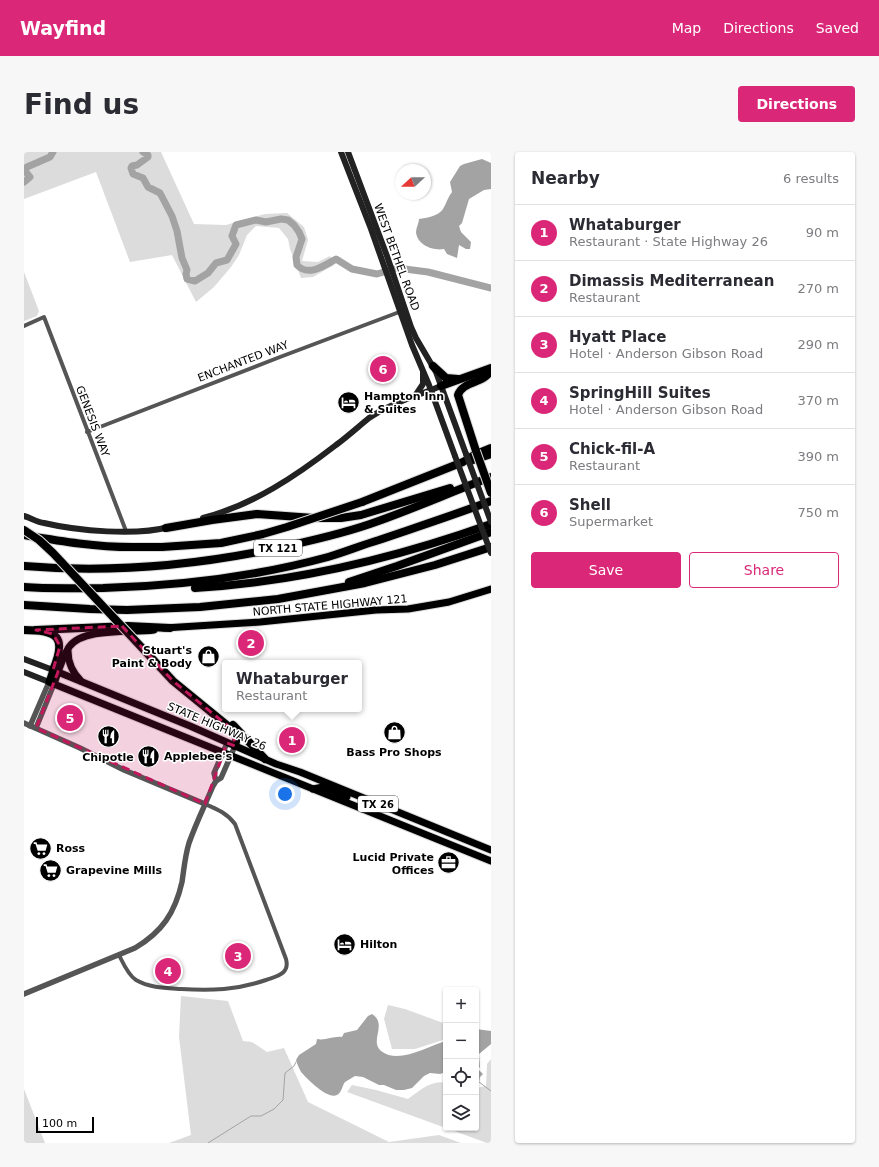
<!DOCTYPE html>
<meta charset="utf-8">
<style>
:root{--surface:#fff;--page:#f7f7f7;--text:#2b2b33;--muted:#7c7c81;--line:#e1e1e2;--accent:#db2777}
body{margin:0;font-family:"DejaVu Sans",sans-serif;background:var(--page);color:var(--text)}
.controls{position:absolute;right:12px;bottom:12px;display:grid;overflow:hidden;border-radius:4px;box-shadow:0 1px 3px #0004}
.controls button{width:36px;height:36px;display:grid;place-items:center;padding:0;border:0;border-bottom:1px solid var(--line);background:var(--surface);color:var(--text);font:20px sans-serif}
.compass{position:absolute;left:371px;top:12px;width:36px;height:36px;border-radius:50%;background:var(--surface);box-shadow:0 1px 3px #0004;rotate:249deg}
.scale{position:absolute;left:12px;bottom:10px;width:58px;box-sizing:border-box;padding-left:4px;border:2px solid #000;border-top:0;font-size:11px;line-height:14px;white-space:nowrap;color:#000;-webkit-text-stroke:3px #fff;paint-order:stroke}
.you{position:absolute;left:261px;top:642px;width:14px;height:14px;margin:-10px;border:3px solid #fff;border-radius:50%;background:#1a73e8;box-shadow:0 0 0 6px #1a73e833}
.badge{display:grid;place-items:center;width:26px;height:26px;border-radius:50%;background:var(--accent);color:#fff;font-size:13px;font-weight:700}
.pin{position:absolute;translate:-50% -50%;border:2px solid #fff;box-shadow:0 1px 4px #0006}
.popup{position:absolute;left:198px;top:508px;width:140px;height:52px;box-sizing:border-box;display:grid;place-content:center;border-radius:4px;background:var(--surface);filter:drop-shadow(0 1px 3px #0005);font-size:13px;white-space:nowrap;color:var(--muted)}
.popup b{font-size:15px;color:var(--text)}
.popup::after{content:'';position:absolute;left:50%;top:100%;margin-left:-8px;border:8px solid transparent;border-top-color:var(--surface)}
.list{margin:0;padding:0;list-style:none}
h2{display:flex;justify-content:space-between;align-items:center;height:52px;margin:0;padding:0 16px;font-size:17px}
h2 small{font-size:13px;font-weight:400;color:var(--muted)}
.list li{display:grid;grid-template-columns:26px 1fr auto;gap:12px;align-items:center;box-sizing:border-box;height:56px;padding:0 16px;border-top:1px solid var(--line)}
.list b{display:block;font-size:15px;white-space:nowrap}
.list p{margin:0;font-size:13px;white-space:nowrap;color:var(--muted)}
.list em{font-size:13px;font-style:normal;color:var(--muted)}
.actions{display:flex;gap:8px;padding:12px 16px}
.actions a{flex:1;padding:9px 0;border:1px solid var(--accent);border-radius:4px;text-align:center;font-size:14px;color:var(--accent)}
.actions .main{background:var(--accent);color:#fff}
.icon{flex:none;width:22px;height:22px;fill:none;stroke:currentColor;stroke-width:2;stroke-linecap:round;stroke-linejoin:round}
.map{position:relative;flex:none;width:467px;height:991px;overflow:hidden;border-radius:4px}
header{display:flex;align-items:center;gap:24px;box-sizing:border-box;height:56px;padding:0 20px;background:var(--accent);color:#fff}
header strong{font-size:19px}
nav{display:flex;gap:22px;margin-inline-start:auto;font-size:14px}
.intro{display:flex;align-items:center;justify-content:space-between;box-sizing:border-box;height:96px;padding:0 24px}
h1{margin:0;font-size:28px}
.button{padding:10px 18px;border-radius:4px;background:var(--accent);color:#fff;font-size:14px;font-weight:700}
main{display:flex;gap:24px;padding:0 24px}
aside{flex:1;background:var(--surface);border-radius:4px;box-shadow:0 1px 3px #0004}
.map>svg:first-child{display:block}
</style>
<header>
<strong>Wayfind</strong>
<nav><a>Map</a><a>Directions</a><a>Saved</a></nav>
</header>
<div class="intro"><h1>Find us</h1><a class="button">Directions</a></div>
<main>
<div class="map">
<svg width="467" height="991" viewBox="0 0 467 991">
<rect width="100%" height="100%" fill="#fff"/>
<!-- green -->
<g fill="#dcdcdc">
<polygon points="0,0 137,0 170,72 202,73 241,62 263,61 280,75 284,88 278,109 294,110 306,104 310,113 289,125 277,126 266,97 264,87 255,76 232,74 223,83 215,103 207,115 190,135 172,150 148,103 106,110 72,20 0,47"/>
<polygon points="0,120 15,159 13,164 0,169"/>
<polygon points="157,844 204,849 219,889 228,890 243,900 260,896 284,950 365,990 415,983 437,991 145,991 167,983 155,885"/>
<polygon points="364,853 381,857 422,872 422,887 391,897 368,897 360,867"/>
<path d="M467 907V991H463L323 940 328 933 352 938 384 947C395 939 408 927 422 931V976H452V936L462 934 463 912Z"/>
<polygon points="0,937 21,991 0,991"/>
</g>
<!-- water -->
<g fill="#a3a3a3">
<path d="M458 7 467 11V37L460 38 445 47 438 71 435 74 437 80 447 90 446 97H442L435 93 433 106 423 102 420 97C409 99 393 93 392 80 392 76 395 71 395 67 403 66 414 64 419 57 422 52 424 45 428 40L426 30 436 14 440 12Z"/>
<path d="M348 862C364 872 345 889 357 899 375 913 403 894 422 889V920L416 922 406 921 400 924 388 936 380 938H372L360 933H355L339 925 331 924 321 930C318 934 318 940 313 943 304 948 283 927 277 920 275 916 273 912 272 908L275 903 292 892 293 887C301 889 309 884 318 885L320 881 333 878 344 864Z"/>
<polygon points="452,877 467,879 467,892 455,902 456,915 454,917 459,922 456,925 455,931 452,931"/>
</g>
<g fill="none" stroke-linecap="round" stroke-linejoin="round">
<!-- stream -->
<g stroke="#a3a3a3" stroke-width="1">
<polyline points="455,930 467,939"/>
<polyline points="184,991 227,964 237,964 250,957 259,948 261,921 270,914 272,910"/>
</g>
<!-- river -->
<g stroke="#a3a3a3" stroke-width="7">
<path d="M119 0 124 3V5L113 13 108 14 107 16 109 22 119 26 124 35 136 41 148 64 153 79 158 106 163 118 162 122 163 127 171 129 184 121 192 111 203 108 212 92 208 84 212 73 232 68 242 70 257 67 264 68 270 73 275 80 278 87 272 105 273 113C284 125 300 114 312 107L328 117 353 122 373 116 404 120 467 136"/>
<polyline points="0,30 6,25 1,19 3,15 26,5 29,0"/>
</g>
<defs>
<g id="primary">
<polyline points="140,476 236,470 352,458 384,457 425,450 467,437"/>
<path d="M44 499C44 511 49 521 57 529"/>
<path d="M30 532C34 520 38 506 45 495 59 475 107 481 130 478"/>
<polyline points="289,637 299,635 323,645"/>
<polyline points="467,698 276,620 252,612 166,574 29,518 25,530 467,709"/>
</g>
<g id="motorway">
<polyline points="409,214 422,226 434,227"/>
<polyline points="417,234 467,216"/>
<path d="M452 299 434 243C439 228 462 232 467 217"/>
<polyline points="449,308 467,302"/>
<polyline points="338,350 439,310 450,303 467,296"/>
<polyline points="142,376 188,368 233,362 290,366 317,366 337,363 426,336"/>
<path d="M0 383C36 389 71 395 108 395"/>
<path d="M0 414C84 421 167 414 249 397 282 390 314 383 346 372 387 358 427 340 467 325"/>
<polyline points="325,430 373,414 467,380"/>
<path d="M0 435C26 437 52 436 79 436 155 434 230 425 304 405 321 400 338 393 355 388 393 375 430 363 467 349"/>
<path d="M171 436C272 430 372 406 467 372"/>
<polyline points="0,453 66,457 103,458 176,455 254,447 341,431 411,413 467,395"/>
<path d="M0 478C34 478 43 485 29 518"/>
<polyline points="12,478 104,474 146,476"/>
<polyline points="136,515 149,529 209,578 213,585 211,594"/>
<polyline points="209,573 241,607"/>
</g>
</defs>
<!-- primary casing -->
<use href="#primary" stroke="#dbdbdb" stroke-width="9"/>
<!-- motorway casing -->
<use href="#motorway" stroke="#dbdbdb" stroke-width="10"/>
<!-- minor -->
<g stroke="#555" stroke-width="4">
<polyline points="0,174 20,165 102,379"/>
<polyline points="63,280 256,205 378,159"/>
<path d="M95 803C99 811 104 823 112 828 126 836 142 836 157 837 187 839 213 838 242 828 253 824 266 822 262 807L211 672C203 661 193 657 181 652"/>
</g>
<!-- tertiary -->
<g stroke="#555" stroke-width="5.5">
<polyline points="0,571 56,596 100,618 181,652"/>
<polyline points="6,574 25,530"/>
<polyline points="12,576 30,532"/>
<polyline points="192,629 190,621 203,591"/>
<path d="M0 842 111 796C138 780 151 761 158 730 160 717 161 704 165 691 172 671 181 653 189 634L192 629 197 626 211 594"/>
</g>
<!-- secondary -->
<g stroke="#222" stroke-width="6">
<polyline points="317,0 347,77 388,193 405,233 431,304"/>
<polyline points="324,0 363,104 387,175 392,186 412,220 442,302"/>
<polyline points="391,244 399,232 399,221"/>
<path d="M0 364C7 366 13 370 20 371 54 379 112 384 145 375"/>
<path d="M179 366C229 353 272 324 312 293 323 285 334 275 345 266 367 251 393 244 417 234"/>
<polyline points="0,507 29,518"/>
<polyline points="0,520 25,530"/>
</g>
<!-- primary -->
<use href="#primary" stroke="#000" stroke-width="7"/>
<!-- motorway -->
<use href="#motorway" stroke="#000" stroke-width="8"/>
<defs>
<g id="motorway-bridge">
<polyline points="452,299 467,341"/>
<polyline points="0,378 15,388 29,401 136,515"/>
<polyline points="108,395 138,395 197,391 239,382 263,375 338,350"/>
</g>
</defs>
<!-- motorway-bridge casing -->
<use href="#motorway-bridge" stroke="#dbdbdb" stroke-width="10" stroke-linecap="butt"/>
<!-- secondary-bridge -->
<g stroke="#222" stroke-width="6">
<polyline points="442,302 467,370"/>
<polyline points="431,304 467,401"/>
</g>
<!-- motorway-bridge -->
<use href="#motorway-bridge" stroke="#000" stroke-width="8"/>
</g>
<!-- marked area -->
<path fill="#c2185b" fill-opacity="0.2" stroke="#c2185b" stroke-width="3" stroke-dasharray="8 5" stroke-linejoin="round" d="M98 474 149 529 209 578 211 594 203 591 181 652 12 576 34 520 29 518 36 494 29 482 12 478Z"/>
<!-- icons -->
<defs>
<symbol id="hotel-disc" viewBox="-11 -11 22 22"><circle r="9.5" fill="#000" stroke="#fff"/><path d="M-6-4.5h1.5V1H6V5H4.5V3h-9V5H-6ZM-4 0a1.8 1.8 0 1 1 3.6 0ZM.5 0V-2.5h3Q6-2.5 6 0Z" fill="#fff"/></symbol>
<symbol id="shop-disc" viewBox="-11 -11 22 22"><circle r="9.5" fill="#000" stroke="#fff"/><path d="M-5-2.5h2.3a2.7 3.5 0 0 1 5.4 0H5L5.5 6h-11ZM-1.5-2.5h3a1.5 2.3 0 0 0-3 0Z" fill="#fff"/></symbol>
<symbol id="restaurant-disc" viewBox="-11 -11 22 22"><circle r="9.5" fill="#000" stroke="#fff"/><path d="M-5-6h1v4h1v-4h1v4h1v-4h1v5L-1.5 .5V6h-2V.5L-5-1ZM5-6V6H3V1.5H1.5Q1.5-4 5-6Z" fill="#fff"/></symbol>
<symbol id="supermarket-disc" viewBox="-11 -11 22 22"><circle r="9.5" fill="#000" stroke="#fff"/><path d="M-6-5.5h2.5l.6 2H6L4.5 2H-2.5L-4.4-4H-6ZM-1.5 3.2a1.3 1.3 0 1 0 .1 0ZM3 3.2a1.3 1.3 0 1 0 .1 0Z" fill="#fff"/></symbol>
<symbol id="office-disc" viewBox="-11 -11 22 22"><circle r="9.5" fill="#000" stroke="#fff"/><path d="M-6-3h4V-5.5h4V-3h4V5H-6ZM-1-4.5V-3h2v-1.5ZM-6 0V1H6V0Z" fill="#fff"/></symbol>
</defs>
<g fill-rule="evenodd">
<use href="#hotel-disc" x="312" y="238" width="25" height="25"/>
<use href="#shop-disc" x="172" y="492" width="25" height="25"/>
<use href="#shop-disc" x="358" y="568" width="25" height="25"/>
<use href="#restaurant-disc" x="72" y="572" width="25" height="25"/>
<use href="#restaurant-disc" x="112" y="592" width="25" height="25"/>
<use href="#supermarket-disc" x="4" y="684" width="25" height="25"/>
<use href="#office-disc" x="412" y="698" width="25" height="25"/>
<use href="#supermarket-disc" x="14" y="706" width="25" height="25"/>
<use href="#hotel-disc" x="308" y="780" width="25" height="25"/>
</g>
<g text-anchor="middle" stroke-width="3" stroke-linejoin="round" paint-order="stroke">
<!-- shield labels -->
<g fill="#fff" stroke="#4c4c4c" stroke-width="1">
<rect x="230" y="388" width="48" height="16" rx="3"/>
<rect x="334" y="644" width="40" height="16" rx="3"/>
</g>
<g font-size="10" font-weight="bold" fill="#000">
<text x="254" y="400">TX 121</text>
<text x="354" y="656">TX 26</text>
</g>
<!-- street labels -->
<g font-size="11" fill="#000" stroke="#fff">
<text transform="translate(373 105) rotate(70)" y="4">WEST BETHEL ROAD</text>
<text transform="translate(219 209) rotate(-21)" y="4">ENCHANTED WAY</text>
<text transform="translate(69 269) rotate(69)" y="4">GENESIS WAY</text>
<text transform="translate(306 453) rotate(-5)" y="4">NORTH STATE HIGHWAY 121</text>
<text transform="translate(193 574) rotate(23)" y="4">STATE HIGHWAY 26</text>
</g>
<!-- poi labels -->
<g font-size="11" font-weight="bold" fill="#000" stroke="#fff" text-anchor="start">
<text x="340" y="248">Hampton Inn<tspan x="340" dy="13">&amp; Suites</tspan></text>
<text x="168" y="502" text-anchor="end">Stuart's<tspan x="168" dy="13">Paint &amp; Body</tspan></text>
<text x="370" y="604" text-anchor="middle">Bass Pro Shops</text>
<text x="140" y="608">Applebee's</text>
<text x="84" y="609" text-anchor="middle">Chipotle</text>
<text x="32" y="700">Ross</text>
<text x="410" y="709" text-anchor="end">Lucid Private<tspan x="410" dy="13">Offices</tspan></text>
<text x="42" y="722">Grapevine Mills</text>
<text x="336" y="796">Hilton</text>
</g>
</g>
</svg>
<div class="controls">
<button>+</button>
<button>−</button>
<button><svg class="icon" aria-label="locate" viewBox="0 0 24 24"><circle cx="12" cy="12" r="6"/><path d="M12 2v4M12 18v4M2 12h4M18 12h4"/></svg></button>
<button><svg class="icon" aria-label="layers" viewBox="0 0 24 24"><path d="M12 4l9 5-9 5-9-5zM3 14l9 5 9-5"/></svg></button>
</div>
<svg class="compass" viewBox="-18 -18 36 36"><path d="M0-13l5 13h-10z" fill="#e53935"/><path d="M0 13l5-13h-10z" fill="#7c7c81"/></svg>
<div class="scale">100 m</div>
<div class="you"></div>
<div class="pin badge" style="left:268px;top:588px">1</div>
<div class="popup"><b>Whataburger</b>Restaurant</div>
<div class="pin badge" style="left:227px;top:491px">2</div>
<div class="pin badge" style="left:214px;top:804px">3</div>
<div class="pin badge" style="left:144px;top:819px">4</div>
<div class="pin badge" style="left:46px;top:566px">5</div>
<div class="pin badge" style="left:359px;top:217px">6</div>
</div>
<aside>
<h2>Nearby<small>6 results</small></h2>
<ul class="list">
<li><span class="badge">1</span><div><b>Whataburger</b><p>Restaurant · State Highway 26</p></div><em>90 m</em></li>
<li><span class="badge">2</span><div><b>Dimassis Mediterranean</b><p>Restaurant</p></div><em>270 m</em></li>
<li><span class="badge">3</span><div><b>Hyatt Place</b><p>Hotel · Anderson Gibson Road</p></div><em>290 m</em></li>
<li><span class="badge">4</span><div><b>SpringHill Suites</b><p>Hotel · Anderson Gibson Road</p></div><em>370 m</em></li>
<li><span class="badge">5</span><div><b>Chick-fil-A</b><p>Restaurant</p></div><em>390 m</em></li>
<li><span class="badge">6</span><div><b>Shell</b><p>Supermarket</p></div><em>750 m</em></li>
</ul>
<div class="actions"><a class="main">Save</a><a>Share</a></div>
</aside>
</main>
